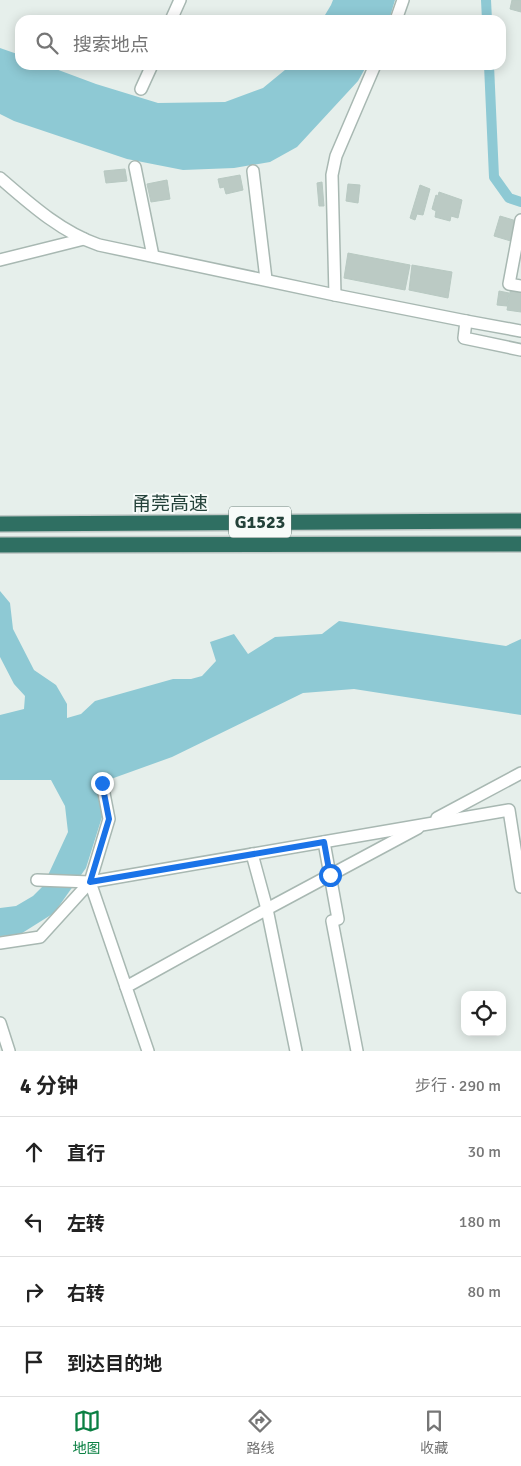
<!DOCTYPE html>
<html lang="zh">
<meta charset="utf-8">
<style>
:root{--surface:#fff;--page:#f2f2f2;--text:#222;--muted:#767676;--line:#e0e0e0;--accent:#0b8043}
body{margin:0;font-family:Signika,"Noto Sans SC",sans-serif;background:var(--page);color:var(--text)}
.controls{position:absolute;right:15px;bottom:15px;display:grid;overflow:hidden;border-radius:10px;box-shadow:0 2px 12px #0003}
.controls button{width:45px;height:45px;display:grid;place-items:center;padding:0;border:0;border-bottom:1px solid var(--line);background:var(--surface);color:var(--text);font:25px sans-serif}
.stop{position:absolute;width:15px;height:15px;margin:-11px;border:4px solid #1a73e8;border-radius:50%;background:#fff}
.stop.end{background:#1a73e8;border-color:#fff;box-shadow:0 1px 5px #0008}
.list{margin:0;padding:0;list-style:none}
h2{display:flex;justify-content:space-between;align-items:center;height:65px;margin:0;padding:0 20px;font-size:21px}
h2 small{font-size:16px;font-weight:400;color:var(--muted)}
.list li{display:grid;grid-template-columns:32px 1fr auto;gap:15px;align-items:center;box-sizing:border-box;height:70px;padding:0 20px;border-top:1px solid var(--line)}
.list b{display:block;font-size:19px;white-space:nowrap}
.list em{font-size:16px;font-style:normal;color:var(--muted)}
.icon{flex:none;width:28px;height:28px;fill:none;stroke:currentColor;stroke-width:2;stroke-linecap:round;stroke-linejoin:round}
.map{position:relative;flex:none;width:521px;height:1051px;overflow:hidden}
.search{position:absolute;background:var(--surface);box-shadow:0 2px 12px #0003;left:15px;right:15px;top:15px;height:55px;display:flex;align-items:center;gap:12px;box-sizing:border-box;padding:0 18px;border-radius:15px;color:var(--muted);font-size:19px}
.sheet{height:345px;background:var(--surface)}
nav{display:flex;justify-content:space-around;align-items:center;box-sizing:border-box;height:70px;border-top:1px solid var(--line);background:var(--surface);font-size:14px;color:var(--muted)}
nav a{display:grid;justify-items:center;gap:2px}
nav .on{color:var(--accent)}
.map>svg:first-child{display:block}
</style>
<div class="map">
<svg width="521" height="1051" viewBox="0 0 521 1051">
<rect width="100%" height="100%" fill="#e6efeb"/>
<!-- water -->
<g fill="#8ec9d4">
<polygon points="333,0 395,0 389,20 322,20 331,5"/>
<polygon points="0,48 20,55 20,65 45,65 96,84 158,103 225,102 263,88 291,65 367,65 358,81 297,147 270,162 234,168 183,170 127,159 14,121 0,114"/>
<polygon points="0,591 10,603 13,629 34,670 56,685 67,704 67,718 81,714 95,701 173,679 191,679 202,676 216,661 210,642 234,634 248,654 275,637 322,634 339,621 506,646 521,639 521,715 354,689 303,693 172,757 97,784 102,817 86,868 54,913 19,935 0,936 0,908 16,906 33,896 43,886 68,832 65,806 51,780 0,780 0,715 24,709 25,696 14,684 0,657"/>
</g>
<g fill="none" stroke-linecap="round" stroke-linejoin="round">
<!-- canal -->
<g stroke="#8ec9d4" stroke-width="10">
<polyline points="486,0 487,20"/>
<polyline points="489,65 494,177 509,198 521,202"/>
</g>
</g>
<!-- building -->
<g fill="#bbcac4" stroke="#b8c9c2">
<polygon points="512,0 521,0 521,12 510,9"/>
<polygon points="125,169 127,181 106,183 104,171"/>
<polygon points="240,175 243,190 226,194 224,187 220,188 218,179"/>
<polygon points="167,180 170,199 151,202 147,184"/>
<polygon points="322,182 324,206 319,206 317,183"/>
<polygon points="348,184 360,185 358,203 346,201"/>
<polygon points="420,185 430,189 423,215 417,214 415,220 410,218"/>
<polygon points="439,192 462,200 458,218 451,216 450,221 435,217 436,211 432,209 436,195 438,196"/>
<polygon points="500,216 520,222 514,242 494,236"/>
<polygon points="348,253 410,265 405,290 344,278"/>
<polygon points="412,265 452,272 448,298 409,290"/>
<polygon points="511,286 521,288 521,312 507,310"/>
<polygon points="499,291 509,293 507,306 497,305"/>
</g>
<g fill="none" stroke-linecap="round" stroke-linejoin="round">
<defs>
<g id="minor">
<polyline points="171,20 180,0"/>
<polyline points="396,20 403,0"/>
<polyline points="141,89 152,65"/>
<polyline points="135,167 153,256"/>
<polyline points="253,171 266,279"/>
<path d="M0 178C30 204 61 232 99 245L335 295 466 321 521 331"/>
<polyline points="521,220 509,284 521,286"/>
<polyline points="0,260 84,239"/>
<polyline points="335,295 332,175 336,156 375,65"/>
<polyline points="466,321 464,338 521,350"/>
<polyline points="437,818 521,773"/>
<polyline points="324,842 338,919 332,921 357,1051"/>
<polyline points="252,854 267,909 296,1051"/>
<polyline points="37,880 90,882 509,810 521,887"/>
<polyline points="90,882 126,987"/>
<polyline points="0,943 40,937 90,882 109,819 102,783"/>
<polyline points="0,1023 9,1051"/>
<polyline points="148,1051 126,987 267,909 418,828"/>
</g>
<g id="highway">
<polyline points="0,524 521,521"/>
<polyline points="0,545 521,544"/>
</g>
</defs>
<!-- minor casing -->
<use href="#minor" stroke="#a8b8b2" stroke-width="14"/>
<!-- highway casing -->
<use href="#highway" stroke="#c2cac8" stroke-width="18"/>
<!-- minor -->
<use href="#minor" stroke="#fff" stroke-width="11"/>
<!-- highway -->
<use href="#highway" stroke="#2f6f62" stroke-width="15"/>
</g>
<g fill="none" stroke-linecap="round" stroke-linejoin="round">
<!-- route -->
<polyline stroke="#1a73e8" stroke-width="6" points="102,783 109,819 90,882 324,842 330,875"/>
</g>
<g text-anchor="middle" stroke-width="4" stroke-linejoin="round" paint-order="stroke">
<!-- shield labels -->
<rect fill="#f7fbf9" stroke="#637a73" stroke-width="1" x="229" y="506.5" width="62" height="31" rx="4"/>
<g font-size="18" font-weight="bold" fill="#24423a">
<text x="260" y="528">G1523</text>
</g>
<!-- street labels -->
<g font-size="19" fill="#24423a" stroke="#f7fbf9">
<text x="170" y="510">甬莞高速</text>
</g>
</g>
</svg>
<div class="controls">
<button><svg class="icon" aria-label="locate" viewBox="0 0 24 24"><circle cx="12" cy="12" r="6"/><path d="M12 2v4M12 18v4M2 12h4M18 12h4"/></svg></button>
</div>
<div class="stop" style="left:330px;top:875px"></div>
<div class="stop end" style="left:102px;top:783px"></div>
<div class="search"><svg class="icon" aria-label="search" viewBox="0 0 24 24"><circle cx="10" cy="10" r="6"/><path d="M15 15l6 6"/></svg>搜索地点</div>
</div>
<section class="sheet">
<h2>4 分钟<small>步行 · 290 m</small></h2>
<ul class="list">
<li><svg class="icon" aria-label="ahead" viewBox="0 0 24 24"><path d="M12 20V5M6 11l6-6 6 6"/></svg><div><b>直行</b></div><em>30 m</em></li>
<li><svg class="icon" aria-label="left" viewBox="0 0 24 24"><path d="M17 20v-9H6M10 6l-5 5 5 5"/></svg><div><b>左转</b></div><em>180 m</em></li>
<li><svg class="icon" aria-label="right" viewBox="0 0 24 24"><path d="M7 20v-9h11M14 6l5 5-5 5"/></svg><div><b>右转</b></div><em>80 m</em></li>
<li><svg class="icon" aria-label="arrive" viewBox="0 0 24 24"><path d="M6 21V4h12l-3 4 3 4H6"/></svg><div><b>到达目的地</b></div></li>
</ul>
</section>
<nav>
<a class="on"><svg class="icon" aria-label="map" viewBox="0 0 24 24"><path d="M3 6l6-2 6 2 6-2v14l-6 2-6-2-6 2zM9 4v14M15 6v14"/></svg>地图</a>
<a><svg class="icon" aria-label="directions" viewBox="0 0 24 24"><path d="M12 3l9 9-9 9-9-9zM9 14v-3h6M13 9l2 2-2 2"/></svg>路线</a>
<a><svg class="icon" aria-label="saved" viewBox="0 0 24 24"><path d="M7 4h10v16l-5-4-5 4z"/></svg>收藏</a>
</nav>
